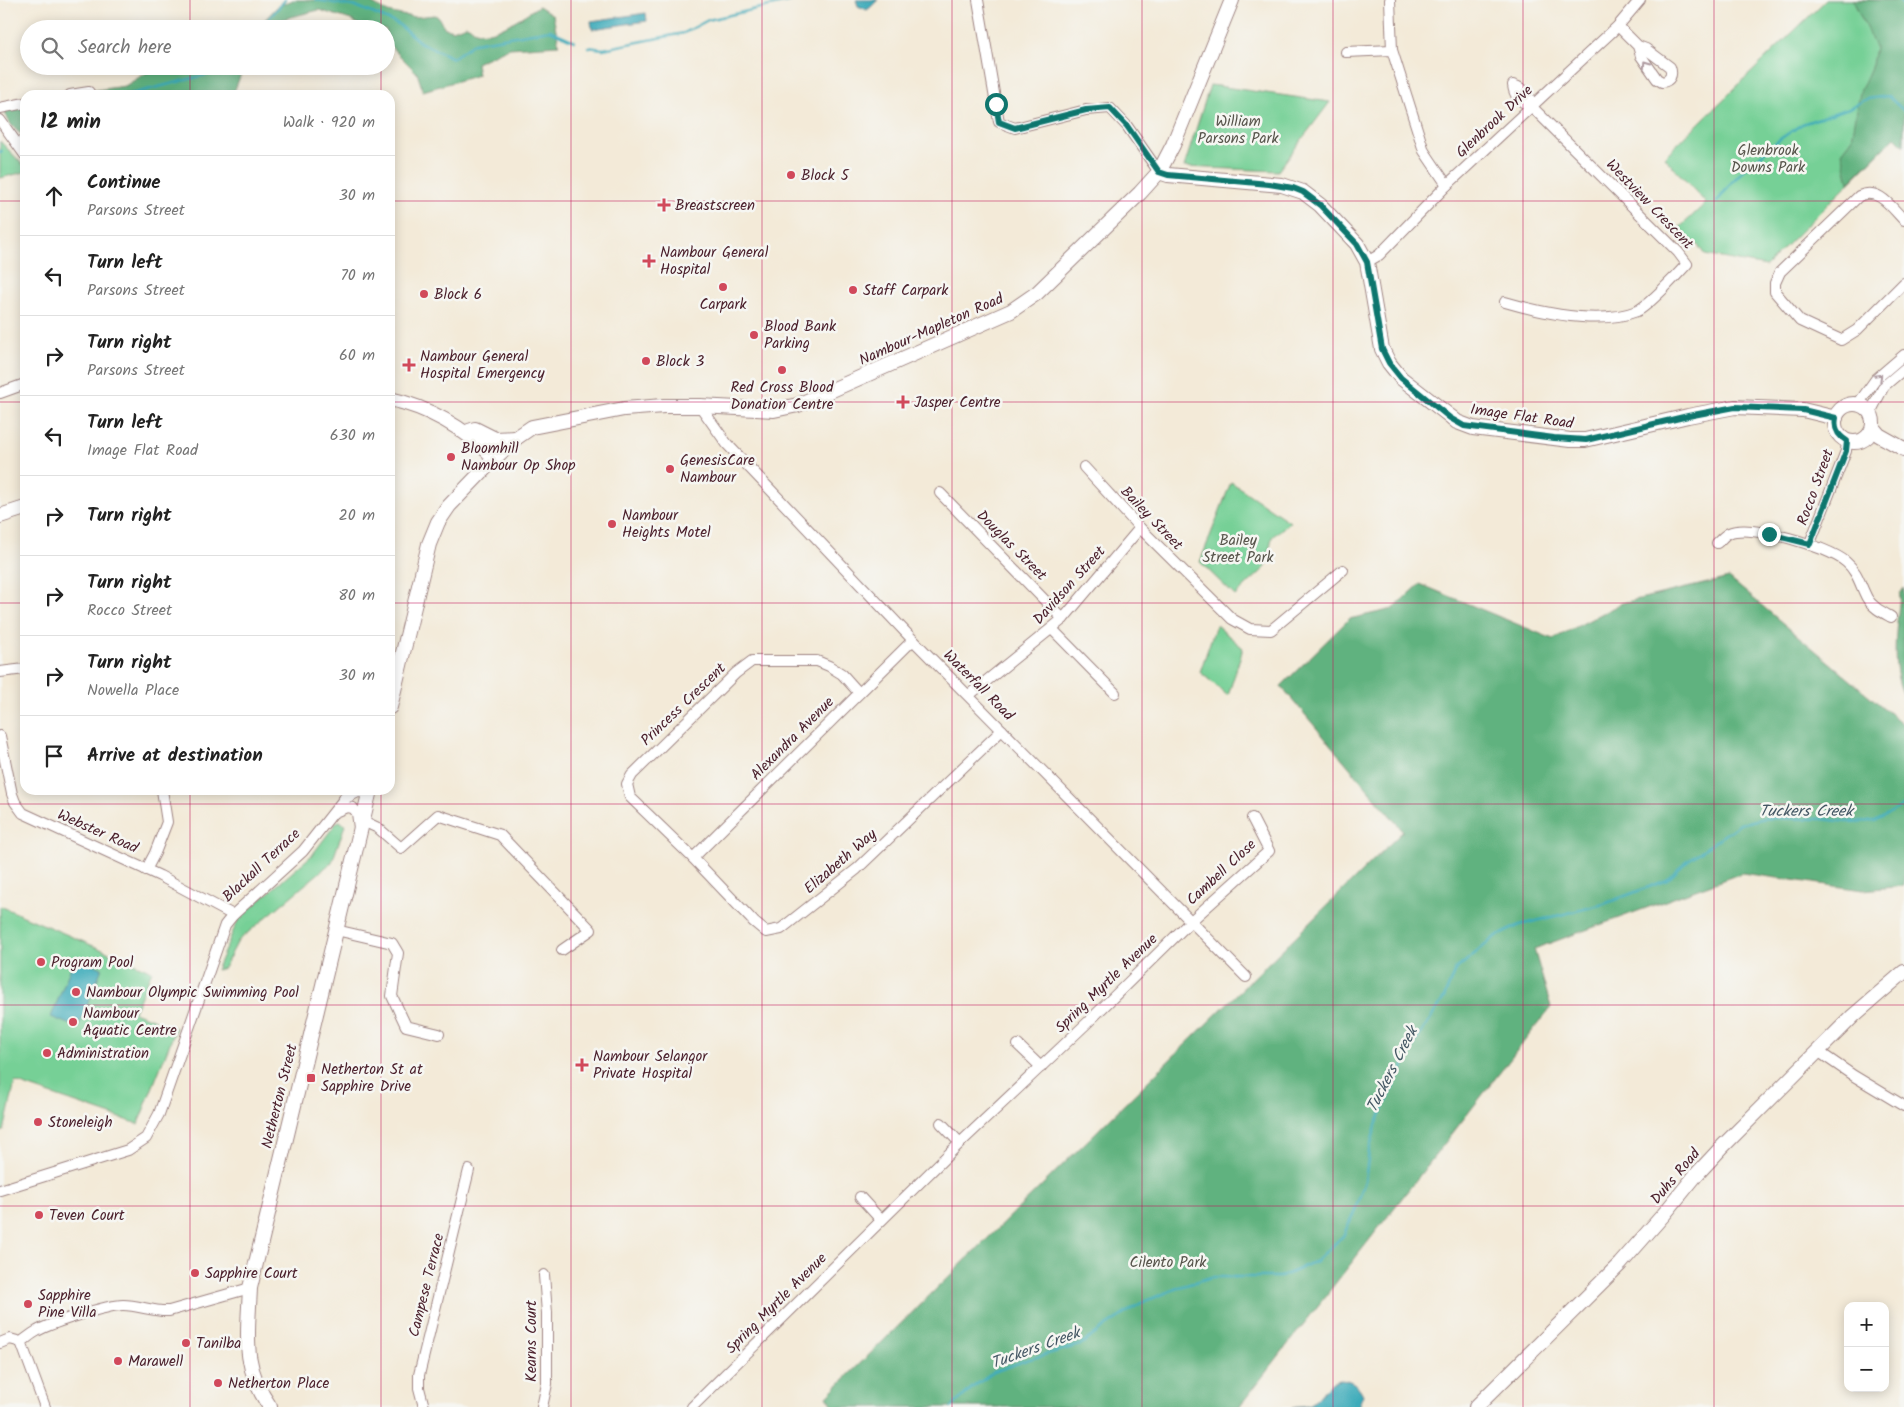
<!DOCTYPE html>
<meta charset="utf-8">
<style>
:root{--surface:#fff;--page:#f2f2f2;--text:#222;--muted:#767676;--line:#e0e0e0}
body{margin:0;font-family:Kalam,sans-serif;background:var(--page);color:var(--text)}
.controls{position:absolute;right:15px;bottom:15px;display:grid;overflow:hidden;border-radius:10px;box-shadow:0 2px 12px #0003}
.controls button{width:45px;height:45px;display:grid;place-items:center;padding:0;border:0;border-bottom:1px solid var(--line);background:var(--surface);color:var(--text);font:25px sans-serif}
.stop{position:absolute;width:15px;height:15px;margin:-11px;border:4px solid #0f766e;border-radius:50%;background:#fff}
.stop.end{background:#0f766e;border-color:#fff;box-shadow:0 1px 5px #0008}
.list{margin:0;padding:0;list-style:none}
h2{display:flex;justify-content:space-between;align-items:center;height:65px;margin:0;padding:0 20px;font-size:21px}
h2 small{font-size:16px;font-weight:400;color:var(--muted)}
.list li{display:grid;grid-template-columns:32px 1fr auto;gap:15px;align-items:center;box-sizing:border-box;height:80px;padding:0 20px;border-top:1px solid var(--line)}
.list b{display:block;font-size:19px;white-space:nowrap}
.list p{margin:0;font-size:16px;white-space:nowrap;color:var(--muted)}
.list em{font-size:16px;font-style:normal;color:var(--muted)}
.icon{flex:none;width:28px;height:28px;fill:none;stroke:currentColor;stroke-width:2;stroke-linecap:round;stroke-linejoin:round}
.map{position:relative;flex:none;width:1904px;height:1407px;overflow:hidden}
.search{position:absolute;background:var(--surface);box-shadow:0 2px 12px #0003;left:20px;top:20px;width:375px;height:55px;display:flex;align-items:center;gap:12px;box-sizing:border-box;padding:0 18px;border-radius:28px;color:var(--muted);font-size:19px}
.panel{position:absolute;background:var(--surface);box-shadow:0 2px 12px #0003;left:20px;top:90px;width:375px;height:705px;border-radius:15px}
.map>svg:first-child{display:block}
</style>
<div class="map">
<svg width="1904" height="1407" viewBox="0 0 1904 1407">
<rect width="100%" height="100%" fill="#f6f6f2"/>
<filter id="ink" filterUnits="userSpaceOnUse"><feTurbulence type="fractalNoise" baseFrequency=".02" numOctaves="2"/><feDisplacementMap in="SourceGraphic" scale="10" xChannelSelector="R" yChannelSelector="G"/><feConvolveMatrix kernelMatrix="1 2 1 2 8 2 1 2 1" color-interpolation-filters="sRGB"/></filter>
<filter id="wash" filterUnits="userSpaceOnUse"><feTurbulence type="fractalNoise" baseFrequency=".0096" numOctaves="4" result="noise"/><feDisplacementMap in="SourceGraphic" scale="20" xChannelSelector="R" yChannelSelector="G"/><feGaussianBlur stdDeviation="1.12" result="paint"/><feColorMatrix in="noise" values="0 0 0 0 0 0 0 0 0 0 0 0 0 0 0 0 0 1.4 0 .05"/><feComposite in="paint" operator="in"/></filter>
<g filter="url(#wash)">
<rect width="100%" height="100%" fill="#f3ead8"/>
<!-- green -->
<g fill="#76d096" stroke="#607860">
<polygon points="1826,0 1904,0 1904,128 1766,266 1705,255 1697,244 1676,231 1706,203 1664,157"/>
<polygon points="1210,85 1330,102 1278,171 1184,167"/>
<polygon points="0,141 25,167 25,172 0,178"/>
<polygon points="1231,482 1290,522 1272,537 1266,567 1235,596 1200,562"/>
<polygon points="1216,625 1243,648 1228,696 1200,672"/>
<polygon points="340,821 345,825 332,862 238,941 224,968 216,970 239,918 312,855 337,822"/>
<polygon points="0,906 152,971 134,1012 176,1028 138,1124 15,1082 4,1131 0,1132"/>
</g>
<!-- forest -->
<g fill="#60b27f" stroke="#556855">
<path d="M293 0H333L348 3 367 1 388 12 401 15 415 17 435 15 438 17 445 28 453 30 466 25C471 26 472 30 476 31 492 39 525 14 539 6L553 15 559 45 509 48 476 63 478 75 423 91 417 73 386 42V29H366L351 20 319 10 283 19 273 29H256L277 7Z"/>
<polygon points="1853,0 1904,0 1904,146 1895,137 1849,182 1842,152 1852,139 1860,92 1872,65 1875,47"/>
<polygon points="165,66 244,66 234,92 221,95 61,95 125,86 146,73"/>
<path d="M25 101V136C10 128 8 120 2 105Z"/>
<polygon points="1729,578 1904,725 1904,886 1863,890 1742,873 1534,949 1551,1007 1239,1407 1127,1407 1123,1405 1121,1407 834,1407 827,1396 1403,831 1281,686 1349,619 1393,609 1420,584 1553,639 1622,603"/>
<path d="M1904 588V696C1889 665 1897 627 1900 594Z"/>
</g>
<!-- water -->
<g fill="#3cabba" stroke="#436572">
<polygon points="856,0 878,0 871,7 867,10 858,6"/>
<polygon points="646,13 647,21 592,29 591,21"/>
<polygon points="75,957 102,968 78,1028 51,1017"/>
<path d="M1340 1379C1352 1380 1359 1385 1363 1395L1358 1407H1292C1299 1405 1306 1407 1312 1403 1323 1396 1325 1383 1340 1379Z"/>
</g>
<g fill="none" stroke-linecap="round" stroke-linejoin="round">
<!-- stream -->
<g stroke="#3cabba" stroke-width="2.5">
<polyline points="316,0 358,7 398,24 421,43 453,58 474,43 550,30 574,41"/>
<polyline points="1899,0 1904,6"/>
<polyline points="260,29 285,0"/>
<polyline points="588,47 603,49 684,33 708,20 796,0"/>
<polyline points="127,95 217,72 222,66"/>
<polyline points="0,152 2,151"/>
<polyline points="1717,202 1731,183 1749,165 1780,139 1802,124 1849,108 1867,99 1888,96 1904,111"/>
<polyline points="952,1407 973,1387 994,1372 1026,1360 1080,1345 1106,1326 1141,1303 1180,1287 1211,1277 1281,1277 1316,1261 1343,1236 1355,1210 1365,1181 1369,1151 1376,1125 1398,1076 1418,1038 1444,998 1455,970 1495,937 1520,925 1604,904 1667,880 1687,861 1740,824 1765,818 1822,819 1847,822 1875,821 1904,805"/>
</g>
</g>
</g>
<g filter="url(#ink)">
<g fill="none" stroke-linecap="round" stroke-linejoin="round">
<defs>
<g id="street">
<polyline points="978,0 999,122 1015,128 1086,110 1110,108 1127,126 1159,172"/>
<polyline points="1390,0 1392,50 1424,151 1447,185"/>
<path d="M1618 26 1638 46 1646 49 1670 67C1673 75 1670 81 1662 82L1657 79 1641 56 1638 46"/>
<polyline points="1346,52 1392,50"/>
<polyline points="70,95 89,92"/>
<polyline points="0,108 25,103"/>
<polyline points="0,120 25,155"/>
<path d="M1904 220C1891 207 1879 187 1859 196L1780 272 1775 283V292L1800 321 1841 340 1857 330 1904 283"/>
<polyline points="1367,262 1379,255 1447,185 1618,26 1640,0"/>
<path d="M1505 302C1543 313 1599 326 1637 311 1648 306 1678 274 1687 264L1678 252 1531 106C1520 102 1514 96 1513 85 1524 88 1530 95 1531 106"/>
<polyline points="0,393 25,384"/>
<polyline points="1858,404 1876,379 1904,355"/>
<polyline points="700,406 727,444 913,640 1246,977"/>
<polyline points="1870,413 1884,386 1904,369"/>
<polyline points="1084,467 1140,528 1232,619 1250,629 1271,630 1343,570"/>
<polyline points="940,493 1063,619"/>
<path d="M1717 543C1721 540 1725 534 1729 533 1750 523 1829 547 1846 562 1858 572 1860 585 1867 598 1872 607 1882 612 1891 617"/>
<polyline points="1810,543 1846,451 1847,441"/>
<polyline points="1052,629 1115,693"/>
<polyline points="0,672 25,669"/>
<polyline points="859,693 842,674 829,666 817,661 752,661 736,673 632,775 627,784 630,797 693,858 754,922 766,932 781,929 857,869 1002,730"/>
<polyline points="969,695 1063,619 1140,528"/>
<polyline points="0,736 12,794 15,802 23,813 160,876 233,915"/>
<polyline points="344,799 358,792 369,793"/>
<polyline points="335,812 347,807 353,808 357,813 359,828"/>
<polyline points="363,821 378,828 401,848 438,815 500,835 591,930 562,950"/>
<polyline points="693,858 913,640"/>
<polyline points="146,870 155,853 167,822 162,790"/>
<polyline points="336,930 392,943 398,953 392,996 406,1026 439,1034"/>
<polyline points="1018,1045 1041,1067"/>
<polyline points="1819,1052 1854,1076 1904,1106"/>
<polyline points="941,1123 960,1143"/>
<polyline points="0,1190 128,1150 146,1138 159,1114 225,925 233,915 303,851 344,799 348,790"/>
<polyline points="860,1197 881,1220"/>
<polyline points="21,1342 45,1407"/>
<path d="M0 1343 10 1339 21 1342C26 1339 31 1334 37 1331 51 1323 107 1305 123 1305 139 1305 153 1312 169 1311L250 1288"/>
<polyline points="424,1407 419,1388 419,1375 469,1170"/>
<polyline points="542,1407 547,1384 547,1313 544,1275"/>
<polyline points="692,1407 960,1143 1086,1024 1191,921 1269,851 1252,818"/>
</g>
<g id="secondary">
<polyline points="1159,172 1168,175 1282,185 1303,192 1320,205 1357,244 1367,262 1382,349 1389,363 1401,378 1451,417 1457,422 1473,428 1570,440 1585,440 1688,416 1735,407 1803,410 1836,418"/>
<path d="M390 399C431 408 465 429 495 458"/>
<circle cx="1854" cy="423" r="19"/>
<polyline points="1873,428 1879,435 1904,449"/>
<polyline points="469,431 475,429 495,439 516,438"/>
<polyline points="0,516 25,508"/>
<polyline points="390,707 429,544 438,522 449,506 495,458 516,438 532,427 624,409 664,406 700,406 774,410 798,405 1011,311 1037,293 1140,193 1159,172 1173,145 1232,0"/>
<path d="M270 1407C241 1365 248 1335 250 1288L370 790"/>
<polyline points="1476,1407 1620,1264 1665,1213 1696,1175 1723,1146 1853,1016 1904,972"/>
</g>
</defs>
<!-- street casing -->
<use href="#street" stroke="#9e8482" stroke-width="12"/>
<!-- secondary casing -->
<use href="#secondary" stroke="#9e8482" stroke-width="16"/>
<!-- street -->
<use href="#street" stroke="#fff" stroke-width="10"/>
<!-- secondary -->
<use href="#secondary" stroke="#fff" stroke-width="14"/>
</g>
<!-- one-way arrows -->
<defs><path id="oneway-chevron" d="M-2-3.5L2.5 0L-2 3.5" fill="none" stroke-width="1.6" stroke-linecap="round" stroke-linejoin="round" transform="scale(1.25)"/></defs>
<g stroke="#ae9aa0">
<use href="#oneway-chevron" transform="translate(1646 64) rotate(-125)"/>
<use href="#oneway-chevron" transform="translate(1879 377) rotate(-45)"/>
</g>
</g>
<g fill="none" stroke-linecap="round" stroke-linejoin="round" filter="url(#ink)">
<!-- route -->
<path stroke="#0f766e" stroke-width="6" d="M996 104 999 122 1015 128 1086 110 1110 108 1127 126 1159 172 1168 175 1269 184 1293 188 1303 192 1320 205 1357 244 1367 262 1382 349 1389 363 1401 378 1450 418 1464 426 1554 438 1586 440 1688 416 1735 407 1803 410 1836 418C1834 428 1837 435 1847 441L1846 451 1810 544 1769 534"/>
</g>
<!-- grid -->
<path fill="none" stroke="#c2185b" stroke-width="1" stroke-opacity="0.55" d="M190 0V29M381 0V29M571 0V1407M762 0V1407M952 0V1407M1142 0V1407M1333 0V1407M1523 0V1407M1714 0V1407M190 66V95M381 66V95M0 201H25M390 201H1904M0 402H25M390 402H1904M0 603H25M390 603H1904M190 790V1407M381 790V1407M0 804H1904M0 1005H1904M0 1206H1904"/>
<!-- markers -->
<g fill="#d1495b" stroke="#f6f6f2" stroke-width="2">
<circle cx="791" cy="175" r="5"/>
<path d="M661.5 197.5h5v5h5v5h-5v5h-5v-5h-5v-5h5z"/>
<path d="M646.5 253.5h5v5h5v5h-5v5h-5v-5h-5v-5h5z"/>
<circle cx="723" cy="287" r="5"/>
<circle cx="853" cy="290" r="5"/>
<circle cx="424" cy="294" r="5"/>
<circle cx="754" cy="335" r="5"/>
<circle cx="646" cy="361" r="5"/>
<path d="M406.5 357.5h5v5h5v5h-5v5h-5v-5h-5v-5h5z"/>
<circle cx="782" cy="370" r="5"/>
<path d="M900.5 394.5h5v5h5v5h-5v5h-5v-5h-5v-5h5z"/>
<circle cx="451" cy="457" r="5"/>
<circle cx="670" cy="469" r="5"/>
<circle cx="612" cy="524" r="5"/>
<circle cx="41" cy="962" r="5"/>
<circle cx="76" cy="992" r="5"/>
<circle cx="73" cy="1022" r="5"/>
<circle cx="47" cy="1053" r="5"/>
<path d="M579.5 1057.5h5v5h5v5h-5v5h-5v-5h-5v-5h5z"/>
<rect x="306" y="1073" width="10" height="10" rx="2.5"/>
<circle cx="38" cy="1122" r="5"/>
<circle cx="39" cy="1215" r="5"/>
<circle cx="195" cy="1273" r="5"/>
<circle cx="28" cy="1304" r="5"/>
<circle cx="186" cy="1343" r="5"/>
<circle cx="118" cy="1361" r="5"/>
<circle cx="218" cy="1383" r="5"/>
</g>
<g text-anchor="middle" stroke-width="5" stroke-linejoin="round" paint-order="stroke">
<!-- park labels -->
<g font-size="15" fill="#57544b" stroke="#f6f6f2">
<text x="1238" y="126">William<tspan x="1238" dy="17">Parsons Park</tspan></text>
<text x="1768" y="155">Glenbrook<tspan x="1768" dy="17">Downs Park</tspan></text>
<text x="1238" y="545">Bailey<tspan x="1238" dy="17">Street Park</tspan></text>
<text x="1168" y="1267">Cilento Park</text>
</g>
<!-- street labels -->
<g font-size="15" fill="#4a1f2b" stroke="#f6f6f2">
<text transform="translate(1494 121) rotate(-43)" y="5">Glenbrook Drive</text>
<text transform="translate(1650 204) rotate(46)" y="5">Westview Crescent</text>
<text transform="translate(931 329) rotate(-24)" y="5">Nambour-Mapleton Road</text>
<text transform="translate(1522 416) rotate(8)" y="5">Image Flat Road</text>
<text transform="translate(1815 487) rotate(-70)" y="5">Rocco Street</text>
<text transform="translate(1152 518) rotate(46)" y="5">Bailey Street</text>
<text transform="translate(1012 545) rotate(45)" y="5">Douglas Street</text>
<text transform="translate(1069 585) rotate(-48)" y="5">Davidson Street</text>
<text transform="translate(979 685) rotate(45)" y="5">Waterfall Road</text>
<text transform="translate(683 704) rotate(-44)" y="5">Princess Crescent</text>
<text transform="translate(792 738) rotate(-45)" y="5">Alexandra Avenue</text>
<text transform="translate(98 831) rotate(24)" y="5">Webster Road</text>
<text transform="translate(840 861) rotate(-41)" y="5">Elizabeth Way</text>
<text transform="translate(261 865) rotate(-43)" y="5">Blackall Terrace</text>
<text transform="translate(1221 872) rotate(-43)" y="5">Cambell Close</text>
<text transform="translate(1106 983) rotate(-44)" y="5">Spring Myrtle Avenue</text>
<text transform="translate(279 1096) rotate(-76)" y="5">Netherton Street</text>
<text transform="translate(1675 1176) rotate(-50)" y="5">Duhs Road</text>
<text transform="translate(426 1285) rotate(-76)" y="5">Campese Terrace</text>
<text transform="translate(776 1303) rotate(-45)" y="5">Spring Myrtle Avenue</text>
<text transform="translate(531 1341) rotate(-90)" y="5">Kearns Court</text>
</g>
<!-- poi labels -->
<g font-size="15" fill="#4a1f2b" stroke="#f6f6f2" text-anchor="start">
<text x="801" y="180">Block 5</text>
<text x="675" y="210">Breastscreen</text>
<text x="660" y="257">Nambour General<tspan x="660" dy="17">Hospital</tspan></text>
<text x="863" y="295">Staff Carpark</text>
<text x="434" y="299">Block 6</text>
<text x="723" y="309" text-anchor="middle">Carpark</text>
<text x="764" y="331">Blood Bank<tspan x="764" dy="17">Parking</tspan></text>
<text x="420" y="361">Nambour General<tspan x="420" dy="17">Hospital Emergency</tspan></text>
<text x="656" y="366">Block 3</text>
<text x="782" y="392" text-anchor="middle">Red Cross Blood<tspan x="782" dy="17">Donation Centre</tspan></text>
<text x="914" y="407">Jasper Centre</text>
<text x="461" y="453">Bloomhill<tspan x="461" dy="17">Nambour Op Shop</tspan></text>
<text x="680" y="465">GenesisCare<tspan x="680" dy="17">Nambour</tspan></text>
<text x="622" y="520">Nambour<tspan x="622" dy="17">Heights Motel</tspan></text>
<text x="51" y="967">Program Pool</text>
<text x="86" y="997">Nambour Olympic Swimming Pool</text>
<text x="83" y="1018">Nambour<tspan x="83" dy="17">Aquatic Centre</tspan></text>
<text x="57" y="1058">Administration</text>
<text x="593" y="1061">Nambour Selangor<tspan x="593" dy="17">Private Hospital</tspan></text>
<text x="321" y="1074">Netherton St at<tspan x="321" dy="17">Sapphire Drive</tspan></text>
<text x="48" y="1127">Stoneleigh</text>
<text x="49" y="1220">Teven Court</text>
<text x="205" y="1278">Sapphire Court</text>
<text x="38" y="1300">Sapphire<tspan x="38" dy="17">Pine Villa</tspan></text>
<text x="196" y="1348">Tanilba</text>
<text x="128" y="1366">Marawell</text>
<text x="228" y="1388">Netherton Place</text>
</g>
<!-- water labels -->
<g font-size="16" font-style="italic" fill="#445764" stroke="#f6f6f2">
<text x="1806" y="816">Tuckers Creek</text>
<text transform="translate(1391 1069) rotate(-63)" y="6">Tuckers Creek</text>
<text transform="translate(1035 1347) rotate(-20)" y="6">Tuckers Creek</text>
</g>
</g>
</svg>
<div class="controls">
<button>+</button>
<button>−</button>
</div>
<div class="stop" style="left:996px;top:104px"></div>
<div class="stop end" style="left:1769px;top:534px"></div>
<div class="search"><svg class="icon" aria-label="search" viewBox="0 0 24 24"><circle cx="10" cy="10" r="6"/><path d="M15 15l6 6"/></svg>Search here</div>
<section class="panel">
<h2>12 min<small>Walk · 920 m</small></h2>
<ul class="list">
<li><svg class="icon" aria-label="ahead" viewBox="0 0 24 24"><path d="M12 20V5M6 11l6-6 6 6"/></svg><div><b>Continue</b><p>Parsons Street</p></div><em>30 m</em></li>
<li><svg class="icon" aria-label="left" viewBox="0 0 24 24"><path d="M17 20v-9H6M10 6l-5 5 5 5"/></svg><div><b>Turn left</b><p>Parsons Street</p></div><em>70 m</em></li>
<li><svg class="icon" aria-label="right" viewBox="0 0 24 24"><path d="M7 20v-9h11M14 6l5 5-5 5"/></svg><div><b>Turn right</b><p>Parsons Street</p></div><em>60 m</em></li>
<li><svg class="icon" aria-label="left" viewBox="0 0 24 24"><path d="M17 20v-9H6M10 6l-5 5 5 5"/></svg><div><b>Turn left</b><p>Image Flat Road</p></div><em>630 m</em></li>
<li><svg class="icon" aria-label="right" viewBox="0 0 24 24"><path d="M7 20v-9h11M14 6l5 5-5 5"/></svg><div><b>Turn right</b></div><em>20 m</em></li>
<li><svg class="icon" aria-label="right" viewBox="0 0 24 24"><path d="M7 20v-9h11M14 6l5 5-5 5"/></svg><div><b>Turn right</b><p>Rocco Street</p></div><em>80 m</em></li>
<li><svg class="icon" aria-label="right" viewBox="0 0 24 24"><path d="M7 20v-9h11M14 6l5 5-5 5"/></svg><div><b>Turn right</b><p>Nowella Place</p></div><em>30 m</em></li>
<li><svg class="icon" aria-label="arrive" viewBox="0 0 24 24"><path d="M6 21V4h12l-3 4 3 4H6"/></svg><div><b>Arrive at destination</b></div></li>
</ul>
</section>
</div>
